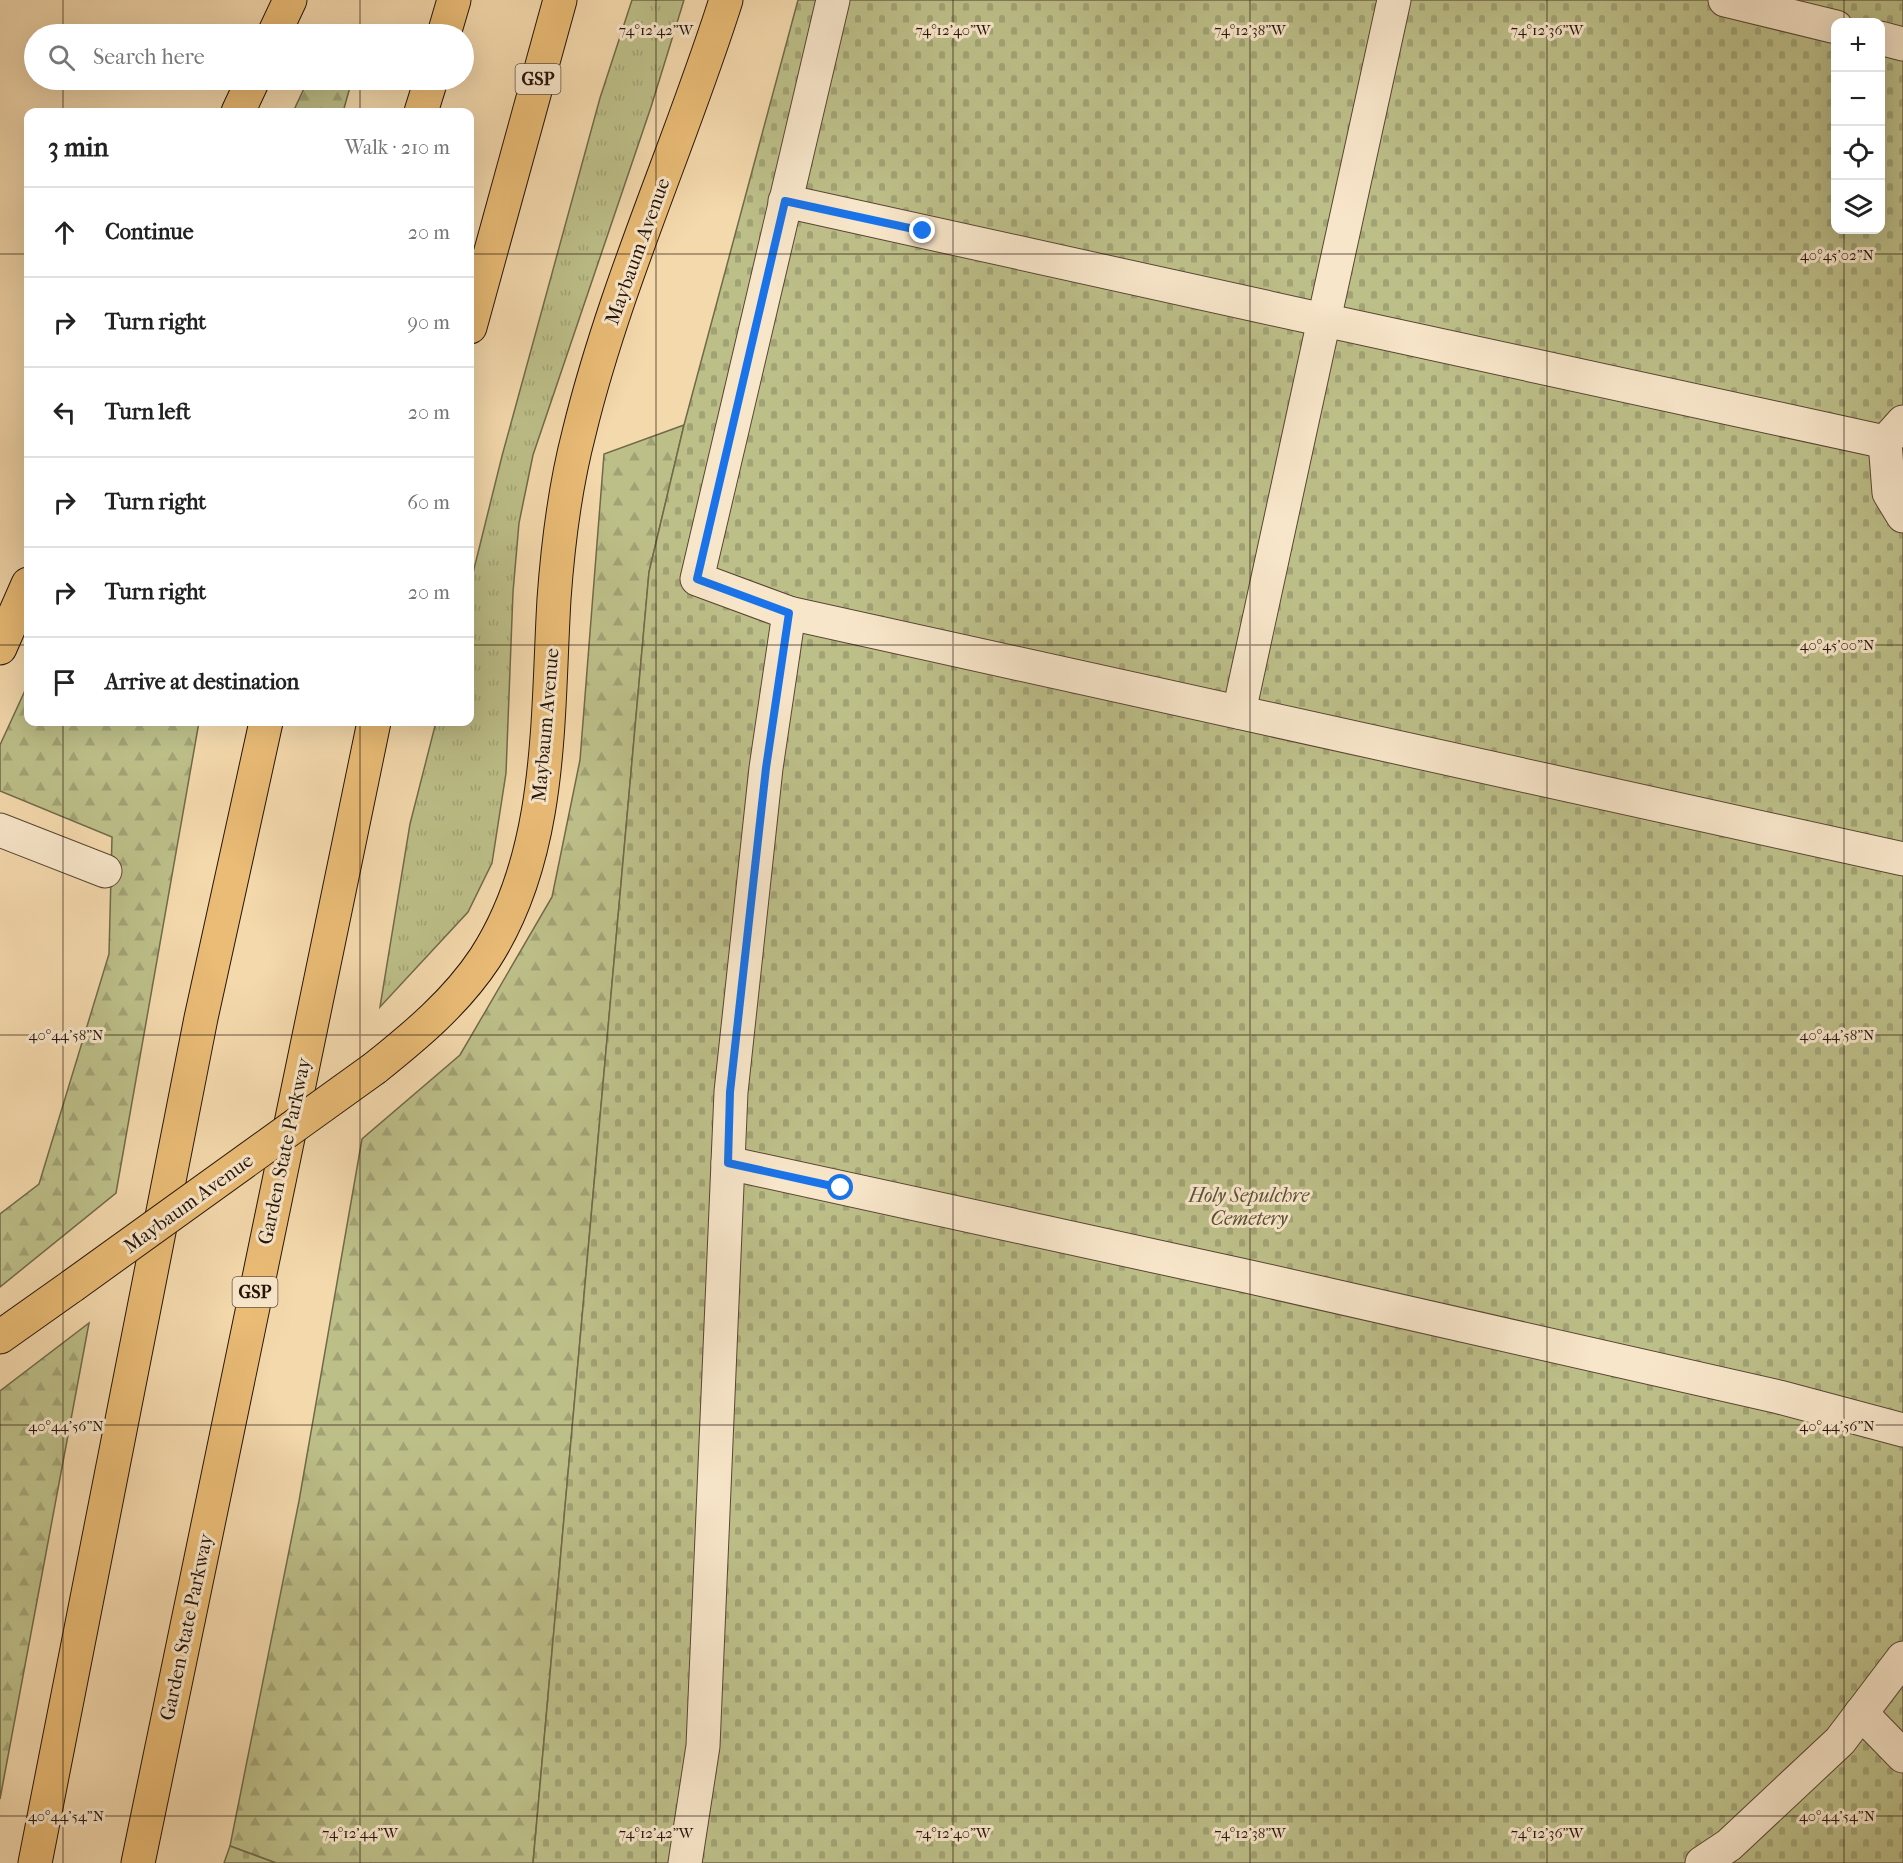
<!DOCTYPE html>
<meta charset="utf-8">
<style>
:root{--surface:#fff;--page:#f2f2f2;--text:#222;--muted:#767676;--line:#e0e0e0}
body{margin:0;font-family:"IM FELL French Canon",serif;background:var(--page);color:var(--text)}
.controls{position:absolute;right:18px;top:18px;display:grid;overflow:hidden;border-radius:12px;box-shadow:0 6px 24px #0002}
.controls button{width:54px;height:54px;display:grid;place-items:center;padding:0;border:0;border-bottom:2px solid var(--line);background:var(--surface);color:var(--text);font:30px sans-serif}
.stop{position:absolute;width:18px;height:18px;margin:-14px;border:4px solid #1a73e8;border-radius:50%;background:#fff}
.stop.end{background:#1a73e8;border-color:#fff;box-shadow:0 2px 6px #0008}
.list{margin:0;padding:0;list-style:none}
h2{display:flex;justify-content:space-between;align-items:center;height:78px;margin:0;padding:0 24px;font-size:26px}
h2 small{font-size:20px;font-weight:400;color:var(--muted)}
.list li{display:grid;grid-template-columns:39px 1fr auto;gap:18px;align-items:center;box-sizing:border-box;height:90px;padding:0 24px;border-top:2px solid var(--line)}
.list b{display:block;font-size:22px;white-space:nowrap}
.list em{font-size:20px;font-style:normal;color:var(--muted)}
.icon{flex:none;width:33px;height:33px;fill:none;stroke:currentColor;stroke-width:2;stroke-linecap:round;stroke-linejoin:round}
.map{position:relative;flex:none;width:1903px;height:1863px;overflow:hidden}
.search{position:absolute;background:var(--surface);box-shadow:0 6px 24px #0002;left:24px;top:24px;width:450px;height:66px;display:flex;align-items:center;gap:15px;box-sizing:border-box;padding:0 21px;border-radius:33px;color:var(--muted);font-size:22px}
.panel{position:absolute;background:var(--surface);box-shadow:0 6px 24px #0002;left:24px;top:108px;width:450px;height:618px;border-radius:12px}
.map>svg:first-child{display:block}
</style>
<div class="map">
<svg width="1903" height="1863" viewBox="0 0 1903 1863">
<defs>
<pattern id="grass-tufts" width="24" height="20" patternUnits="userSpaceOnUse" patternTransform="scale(1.5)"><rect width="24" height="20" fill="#bdbf89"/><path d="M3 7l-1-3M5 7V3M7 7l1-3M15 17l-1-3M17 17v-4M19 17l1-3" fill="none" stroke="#a2a375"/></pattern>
<pattern id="forest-firs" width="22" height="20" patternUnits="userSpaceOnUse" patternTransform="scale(1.5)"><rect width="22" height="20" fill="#bdbf89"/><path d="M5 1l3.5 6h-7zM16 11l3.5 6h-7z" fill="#a2a375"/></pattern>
<pattern id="cemetery-stones" width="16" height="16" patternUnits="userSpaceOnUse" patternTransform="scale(1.5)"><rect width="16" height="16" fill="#bdbf89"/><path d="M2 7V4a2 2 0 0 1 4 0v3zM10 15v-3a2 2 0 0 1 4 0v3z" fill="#a2a375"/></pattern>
</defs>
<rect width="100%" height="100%" fill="#f4d9ad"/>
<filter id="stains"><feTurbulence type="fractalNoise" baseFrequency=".00333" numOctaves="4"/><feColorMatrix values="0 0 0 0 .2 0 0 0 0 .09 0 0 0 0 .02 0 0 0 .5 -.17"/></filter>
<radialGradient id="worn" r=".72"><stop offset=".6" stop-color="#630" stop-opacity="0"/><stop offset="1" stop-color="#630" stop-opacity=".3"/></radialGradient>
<!-- grass -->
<polygon fill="url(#grass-tufts)" stroke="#716a4a" stroke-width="1.5" points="632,0 684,0 651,107 533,455 519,523 513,592 506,773 492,863 468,912 380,1007 410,824 436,722 470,722 470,585 502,456 600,98"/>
<!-- forest -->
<g fill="url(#forest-firs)" stroke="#716a4a" stroke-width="1.5">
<polygon points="308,80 352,80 343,112 293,112"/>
<polygon points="684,425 649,572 533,1863 276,1863 230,1846 299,1501 362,1139 460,1055 552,897 580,760 604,454"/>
<polygon points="28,684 28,722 199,722 116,1193 0,1287 0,1214 39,1184 109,954 112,837 0,791 0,745"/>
<polygon points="89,1323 0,1799 0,1391"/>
</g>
<!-- cemetery -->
<g fill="url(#cemetery-stones)" stroke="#716a4a" stroke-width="1.5" fill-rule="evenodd">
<path d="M798 0H1903V1863H533L649 572 684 425ZM1836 22H1880V230H1836Z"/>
<polygon points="230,1846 276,1863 224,1863"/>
</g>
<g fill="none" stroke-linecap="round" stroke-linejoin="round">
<defs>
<g id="minor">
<polyline points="833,0 697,579 789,613 1903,859"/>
<polyline points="1725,0 1836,27"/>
<polyline points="1880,38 1903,44"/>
<polyline points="785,201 1324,320 1394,0"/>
<polyline points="1885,442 1889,493 1903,516"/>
<polyline points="1239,712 1324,320 1885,442 1903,422"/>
<polyline points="0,830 105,871"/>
<polyline points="728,1163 1246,1276 1779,1397 1903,1430"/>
<polyline points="1861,1713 1903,1756"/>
<polyline points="685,1863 703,1746 731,1092 766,768 789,613"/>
<polyline points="1702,1863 1729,1845 1840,1741 1903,1658"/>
</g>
<g id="major">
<polyline points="274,34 290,0"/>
<polyline points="238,112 253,80"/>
<polyline points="0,648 28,584"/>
<path d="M375 1068C415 1036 456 1002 485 958 553 853 547 719 554 599 558 543 565 487 579 433 615 285 680 145 726 0"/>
<polyline points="0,1337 72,1286"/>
</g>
<g id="highway">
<polyline points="444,34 454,0"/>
<polyline points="421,112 431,80"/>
<polyline points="470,327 560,0"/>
<polyline points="35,1863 201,1018 266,722"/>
<polyline points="138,1863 374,722"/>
</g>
</defs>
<!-- minor casing -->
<use href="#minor" stroke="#594533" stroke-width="35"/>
<!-- major casing -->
<use href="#major" stroke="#25140a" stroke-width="35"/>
<!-- highway casing -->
<use href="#highway" stroke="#25140a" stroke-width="35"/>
<!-- minor -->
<use href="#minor" stroke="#f8e6ca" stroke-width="33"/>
<!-- major -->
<use href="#major" stroke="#eabc76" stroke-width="33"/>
<!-- highway -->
<use href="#highway" stroke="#eabc76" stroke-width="33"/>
<defs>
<polyline id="major-bridge" points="72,1286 375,1068"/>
</defs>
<!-- major-bridge casing -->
<use href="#major-bridge" stroke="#25140a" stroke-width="35" stroke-linecap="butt"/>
<!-- major-bridge -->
<use href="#major-bridge" stroke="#eabc76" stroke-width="33"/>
</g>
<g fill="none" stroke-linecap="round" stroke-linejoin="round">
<!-- route -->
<polyline stroke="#1a73e8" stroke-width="8" points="841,1188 728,1163 730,1092 766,768 789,613 697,579 785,201 923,231"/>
</g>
<!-- ticks -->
<path fill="none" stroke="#25140a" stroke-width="1.5" stroke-opacity="0.45" d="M63 0V34M360 0V34M656 0V1863M953 0V1863M1250 0V1863M1547 0V1863M1844 0V22M63 80V112M360 80V112M1844 230V1863M0 254H28M470 254H1903M0 645H28M470 645H1903M63 722V1863M360 722V1863M0 1035H1903M0 1425H1903M0 1816H1903"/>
<g text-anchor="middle" stroke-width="6" stroke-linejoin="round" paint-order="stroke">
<!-- shield labels -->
<g fill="#f8e6ca" stroke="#645344" stroke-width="1.5">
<rect x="515.5" y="64" width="45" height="30" rx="4.5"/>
<rect x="232.5" y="1277" width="45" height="30" rx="4.5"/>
</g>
<g font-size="18" font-weight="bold" fill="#25140a">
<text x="538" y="85">GSP</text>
<text x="255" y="1298">GSP</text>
</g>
<!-- street labels -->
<g font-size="20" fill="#25140a" stroke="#f8e6ca">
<text transform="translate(637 251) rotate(-70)" y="7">Maybaum Avenue</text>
<text transform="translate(545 725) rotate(-85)" y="7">Maybaum Avenue</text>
<text transform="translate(284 1151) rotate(-78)" y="7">Garden State Parkway</text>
<text transform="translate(188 1203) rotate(-36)" y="7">Maybaum Avenue</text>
<text transform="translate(186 1627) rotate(-78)" y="7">Garden State Parkway</text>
</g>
<!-- park labels -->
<g font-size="20" font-style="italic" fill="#5a5036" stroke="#f8e6ca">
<text x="1249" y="1202">Holy Sepulchre<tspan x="1249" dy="23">Cemetery</tspan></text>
</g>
</g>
<g font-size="15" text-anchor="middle" fill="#25140a" stroke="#f8e6ca" stroke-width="6" stroke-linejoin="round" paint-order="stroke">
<text x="656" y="35">74°12'42"W</text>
<text x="953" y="35">74°12'40"W</text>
<text x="1250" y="35">74°12'38"W</text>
<text x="1547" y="35">74°12'36"W</text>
<text x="1837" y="260">40°45'02"N</text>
<text x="1837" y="650">40°45'00"N</text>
<text x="66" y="1040">40°44'58"N</text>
<text x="1837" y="1040">40°44'58"N</text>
<text x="66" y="1431">40°44'56"N</text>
<text x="1837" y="1431">40°44'56"N</text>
<text x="66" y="1821">40°44'54"N</text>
<text x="1837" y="1821">40°44'54"N</text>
<text x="360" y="1838">74°12'44"W</text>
<text x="656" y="1838">74°12'42"W</text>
<text x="953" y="1838">74°12'40"W</text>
<text x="1250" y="1838">74°12'38"W</text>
<text x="1547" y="1838">74°12'36"W</text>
</g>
<rect width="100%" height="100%" filter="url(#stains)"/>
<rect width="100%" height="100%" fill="url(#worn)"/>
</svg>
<div class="controls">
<button>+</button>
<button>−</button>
<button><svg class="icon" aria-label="locate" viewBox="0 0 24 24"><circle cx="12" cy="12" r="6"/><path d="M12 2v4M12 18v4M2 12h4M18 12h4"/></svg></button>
<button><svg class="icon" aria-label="layers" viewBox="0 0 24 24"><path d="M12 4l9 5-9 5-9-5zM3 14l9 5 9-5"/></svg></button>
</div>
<div class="stop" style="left:841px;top:1188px"></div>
<div class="stop end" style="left:923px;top:231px"></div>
<div class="search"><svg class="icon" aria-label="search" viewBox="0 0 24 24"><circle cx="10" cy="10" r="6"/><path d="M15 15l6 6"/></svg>Search here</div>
<section class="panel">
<h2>3 min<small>Walk · 210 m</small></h2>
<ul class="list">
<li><svg class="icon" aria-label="ahead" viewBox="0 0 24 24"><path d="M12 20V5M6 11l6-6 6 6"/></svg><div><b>Continue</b></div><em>20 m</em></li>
<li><svg class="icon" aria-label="right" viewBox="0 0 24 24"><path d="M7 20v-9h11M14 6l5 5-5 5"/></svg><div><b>Turn right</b></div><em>90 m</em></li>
<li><svg class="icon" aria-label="left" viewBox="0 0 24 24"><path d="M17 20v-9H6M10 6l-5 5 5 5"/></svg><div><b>Turn left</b></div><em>20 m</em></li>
<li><svg class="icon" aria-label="right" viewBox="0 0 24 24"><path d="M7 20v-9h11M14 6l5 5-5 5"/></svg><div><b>Turn right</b></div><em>60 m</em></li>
<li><svg class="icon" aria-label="right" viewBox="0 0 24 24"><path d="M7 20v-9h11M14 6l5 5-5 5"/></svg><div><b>Turn right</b></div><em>20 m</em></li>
<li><svg class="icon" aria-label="arrive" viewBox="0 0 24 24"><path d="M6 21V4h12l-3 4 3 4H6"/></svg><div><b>Arrive at destination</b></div></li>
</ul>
</section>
</div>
